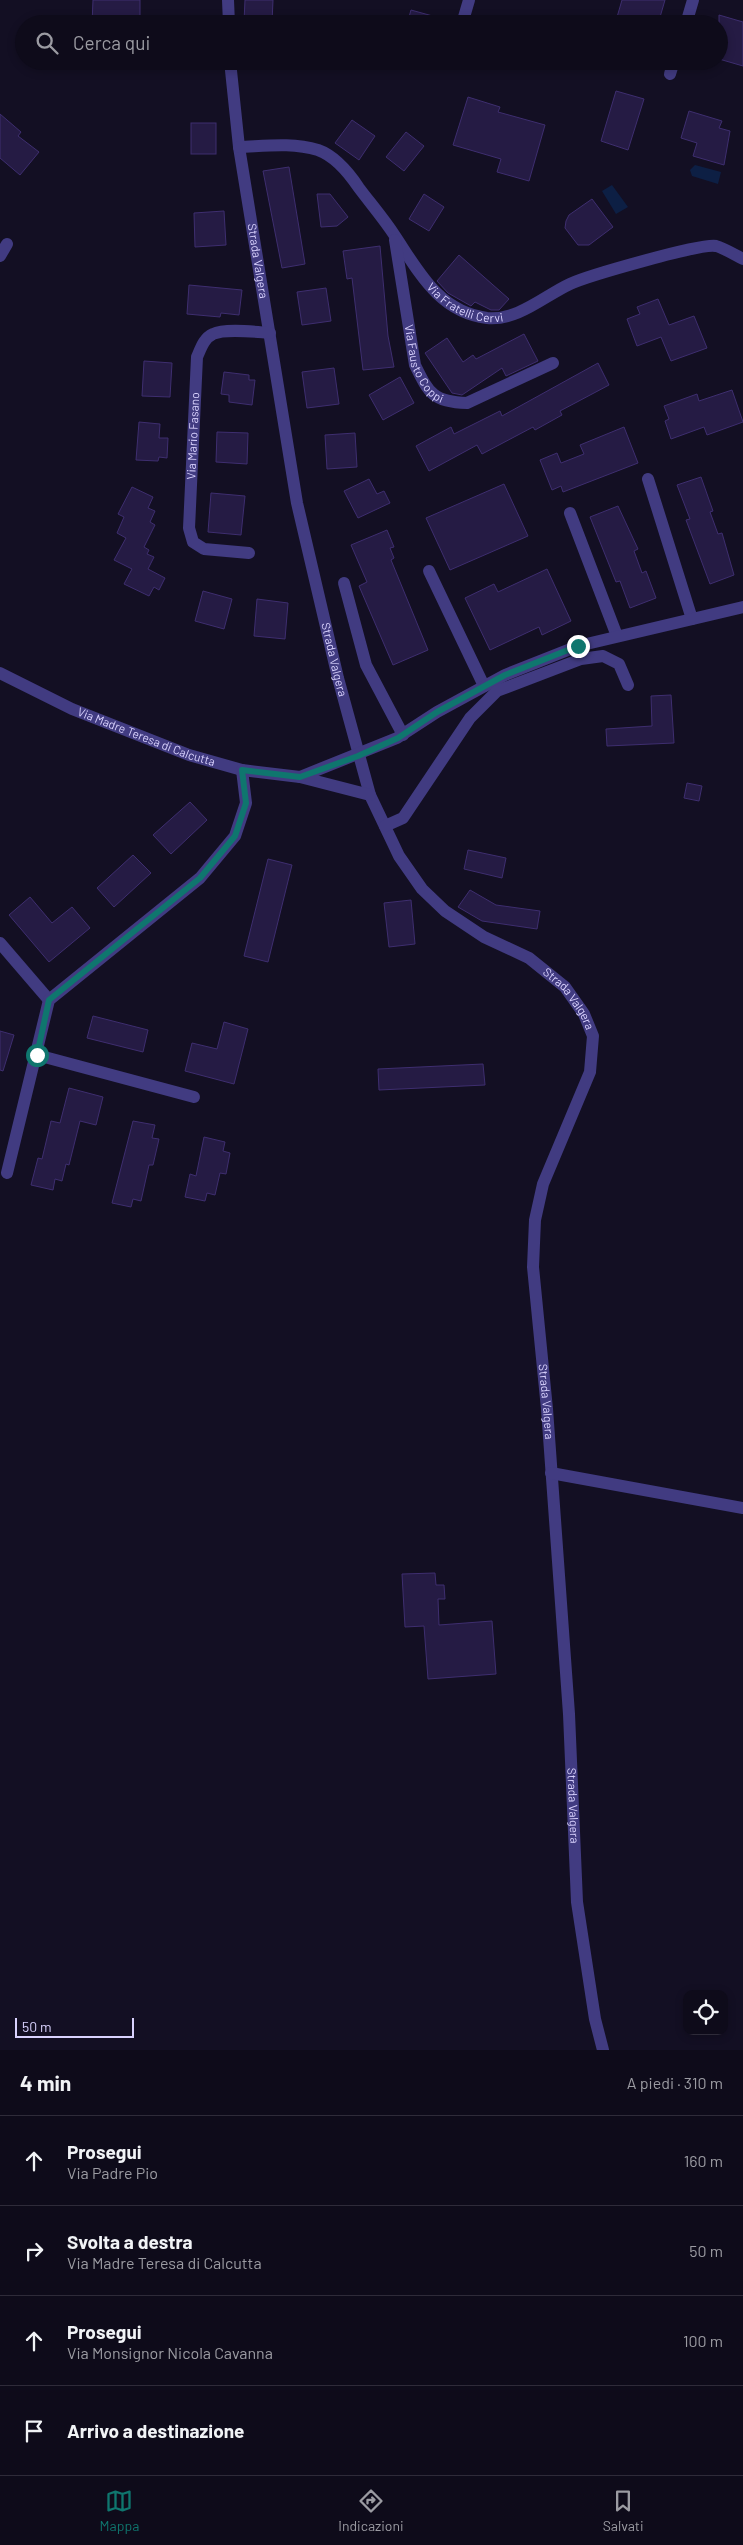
<!DOCTYPE html>
<html lang="it">
<meta charset="utf-8">
<style>
:root{--surface:#0e0b1a;--page:#171423;--text:#f1f3f6;--muted:#9b9ba2;--line:#2e2b39;--accent:#0f766e}
body{margin:0;font-family:Barlow,sans-serif;background:var(--page);color:var(--text)}
.controls{position:absolute;right:15px;bottom:15px;display:grid;overflow:hidden;border-radius:10px;box-shadow:0 2px 8px #0003}
.controls button{width:45px;height:45px;display:grid;place-items:center;padding:0;border:0;border-bottom:1px solid var(--line);background:var(--surface);color:var(--text);font:25px sans-serif}
.scale{position:absolute;left:15px;bottom:12px;width:119px;box-sizing:border-box;padding-left:5px;border:2px solid #d9d2fe;border-top:0;font-size:14px;line-height:18px;white-space:nowrap;color:#d9d2fe;-webkit-text-stroke:4px #130f23;paint-order:stroke}
.stop{position:absolute;width:15px;height:15px;margin:-11px;border:4px solid #0f766e;border-radius:50%;background:#fff}
.stop.end{background:#0f766e;border-color:#fff;box-shadow:0 1px 5px #0008}
.list{margin:0;padding:0;list-style:none}
h2{display:flex;justify-content:space-between;align-items:center;height:65px;margin:0;padding:0 20px;font-size:21px}
h2 small{font-size:16px;font-weight:400;color:var(--muted)}
.list li{display:grid;grid-template-columns:32px 1fr auto;gap:15px;align-items:center;box-sizing:border-box;height:90px;padding:0 20px;border-top:1px solid var(--line)}
.list b{display:block;font-size:19px;white-space:nowrap}
.list p{margin:0;font-size:16px;white-space:nowrap;color:var(--muted)}
.list em{font-size:16px;font-style:normal;color:var(--muted)}
.icon{flex:none;width:28px;height:28px;fill:none;stroke:currentColor;stroke-width:2;stroke-linecap:round;stroke-linejoin:round}
.map{position:relative;flex:none;width:743px;height:2050px;overflow:hidden}
.search{position:absolute;background:var(--surface);box-shadow:0 2px 8px #0003;left:15px;right:15px;top:15px;height:55px;display:flex;align-items:center;gap:12px;box-sizing:border-box;padding:0 18px;border-radius:28px;color:var(--muted);font-size:19px}
.sheet{height:425px;background:var(--surface)}
nav{display:flex;justify-content:space-around;align-items:center;box-sizing:border-box;height:70px;border-top:1px solid var(--line);background:var(--surface);font-size:14px;color:var(--muted)}
nav a{display:grid;justify-items:center;gap:2px}
nav .on{color:var(--accent)}
.map>svg:first-child{display:block}
</style>
<div class="map">
<svg width="743" height="2050" viewBox="0 0 743 2050">
<rect width="100%" height="100%" fill="#130f23"/>
<!-- water -->
<g fill="#0d1f44">
<polygon points="695,165 721,172 718,184 692,176 690,170"/>
<polygon points="612,185 628,207 616,214 602,191"/>
</g>
<!-- building -->
<g fill="#251b44" stroke="#3e2e6f">
<polygon points="93,0 140,0 140,24 92,24"/>
<polygon points="245,0 273,0 272,23 244,22"/>
<polygon points="622,0 665,0 658,24 615,24"/>
<polygon points="411,10 447,20 446,24 407,24"/>
<polygon points="719,15 743,22 743,66 719,59"/>
<polygon points="616,91 644,99 628,150 601,141"/>
<polygon points="468,97 500,107 498,112 545,125 529,181 497,172 501,159 453,145"/>
<polygon points="689,111 722,121 719,128 730,131 724,165 693,156 697,143 681,138"/>
<polygon points="0,114 21,132 18,136 39,152 20,175 0,158"/>
<polygon points="352,120 375,136 359,160 335,143"/>
<rect x="191" y="123" width="25" height="31"/>
<polygon points="406,132 424,146 404,171 386,157"/>
<polygon points="289,167 305,264 282,268 263,171"/>
<polygon points="317,194 330,194 348,217 337,226 321,227"/>
<polygon points="424,194 444,207 429,231 409,219"/>
<polygon points="592,199 613,227 589,245 578,245 565,228 566,221 569,215"/>
<polygon points="224,211 226,245 195,247 194,213"/>
<polygon points="380,246 388,336 394,367 363,370 352,278 347,279 343,251"/>
<polygon points="459,255 509,299 499,310 491,310 475,302 471,306 448,293 437,281"/>
<polygon points="189,285 242,290 239,315 221,313 220,317 187,314"/>
<polygon points="326,288 331,321 302,325 297,292"/>
<polygon points="658,299 669,325 694,316 707,348 671,361 661,337 637,346 627,319 640,314 637,307"/>
<polygon points="524,334 538,361 506,376 502,368 462,395 452,393 425,353 447,338 463,362 473,355 476,359"/>
<polygon points="144,361 172,363 170,397 142,396"/>
<polygon points="598,363 609,385 560,411 562,415 535,430 533,427 482,454 477,445 429,471 416,446 451,427 454,434 500,411 502,416"/>
<polygon points="334,368 339,404 307,408 302,372"/>
<polygon points="224,372 249,375 249,380 255,380 252,405 229,402 229,395 221,394"/>
<polygon points="400,377 414,403 383,420 369,395"/>
<polygon points="732,390 743,422 707,435 704,427 671,439 665,421 669,419 664,406 697,394 699,401"/>
<polygon points="139,422 160,424 159,438 168,438 167,458 159,457 158,461 136,460"/>
<polygon points="624,427 638,463 563,492 561,486 552,490 540,460 557,453 561,463 584,454 580,445"/>
<polygon points="217,432 248,433 247,464 216,462"/>
<polygon points="355,433 357,467 327,469 325,435"/>
<polygon points="701,477 713,511 710,512 718,534 722,533 734,575 710,584 686,520 690,519 677,485"/>
<polygon points="369,479 377,494 384,491 390,503 358,518 344,491"/>
<polygon points="504,484 528,536 450,570 426,518"/>
<polygon points="132,487 153,497 148,508 155,511 150,522 155,525 144,547 149,550 147,554 154,557 148,569 165,578 159,590 154,587 149,596 124,584 132,569 114,560 126,538 117,533 124,517 118,514"/>
<polygon points="211,493 245,496 241,535 208,532"/>
<polygon points="618,506 638,549 634,551 642,573 646,571 656,598 630,608 620,581 616,582 590,517"/>
<polygon points="387,530 394,547 390,548 394,558 391,560 428,650 393,665 359,586 367,582 351,545"/>
<polygon points="547,569 571,621 542,635 539,627 490,650 465,598 494,584 498,592"/>
<polygon points="203,591 232,599 224,629 195,621"/>
<polygon points="257,599 288,603 285,639 254,636"/>
<polygon points="671,695 674,743 607,746 606,729 652,726 651,696"/>
<polygon points="687,783 702,786 699,801 684,798"/>
<polygon points="190,802 207,820 171,854 153,835"/>
<polygon points="468,850 506,858 502,878 464,869"/>
<polygon points="133,855 151,873 114,907 97,888"/>
<polygon points="268,859 292,865 268,962 244,956"/>
<polygon points="470,890 496,905 540,911 537,929 482,921 458,907"/>
<polygon points="30,897 52,923 72,907 90,928 49,962 9,915"/>
<polygon points="411,900 415,944 389,947 384,903"/>
<polygon points="93,1016 148,1030 143,1052 87,1038"/>
<polygon points="224,1022 248,1029 234,1084 185,1071 192,1043 217,1049"/>
<polygon points="0,1031 14,1035 3,1071 0,1070"/>
<polygon points="483,1064 485,1085 379,1090 378,1069"/>
<polygon points="69,1088 103,1097 96,1125 80,1121 69,1165 66,1164 62,1181 55,1179 53,1190 31,1185 38,1158 42,1159 51,1121 60,1123"/>
<polygon points="133,1121 155,1125 152,1138 159,1139 153,1165 149,1165 141,1201 133,1199 131,1207 112,1203"/>
<polygon points="204,1137 225,1142 223,1151 230,1153 226,1174 220,1173 215,1195 207,1193 205,1201 185,1197 190,1174 196,1176"/>
<polygon points="435,1573 436,1585 444,1585 445,1599 438,1599 439,1625 492,1621 496,1674 428,1679 424,1626 405,1627 402,1574"/>
</g>
<g fill="none" stroke-linecap="round" stroke-linejoin="round">
<!-- minor -->
<g stroke="#413b81" stroke-width="12">
<polyline points="228,0 229,24"/>
<polyline points="462,24 469,0"/>
<polyline points="686,24 693,0"/>
<path id="s1" d="M230 61 239 147 297 503 338 678 370 795 399 856 422 889 445 911 484 937 529 958 565 987 584 1014 593 1036 590 1072 543 1184 535 1220 533 1267 547 1409 569 1714 577 1902 595 2019 603 2050"/>
<polyline points="670,74 674,61"/>
<path id="s2" d="M239 147C265 146 292 142 318 150 335 156 349 173 359 188 371 204 384 219 395 236 419 272 439 312 487 318 518 321 544 296 570 284 587 276 701 243 716 246 724 248 735 255 743 259"/>
<path id="s3" d="M395 240 415 365C429 394 434 402 467 403L553 363"/>
<polyline points="0,256 7,244"/>
<polyline points="648,479 692,619"/>
<polyline points="570,513 617,636"/>
<path id="s4" d="M249 553 204 549 193 542 189 528 197 357C201 348 204 338 213 334 225 328 256 332 270 333"/>
<polyline points="429,571 484,686"/>
<polyline points="344,583 366,665 403,735"/>
<path id="s5" d="M0 673 72 709 189 755 242 770 300 777"/>
<polyline points="370,795 300,777 397,738 437,712 505,675 578,646 743,607"/>
<polyline points="385,826 403,818 470,718 497,691 581,659 603,656 619,664 628,685"/>
<polyline points="0,943 49,1000"/>
<polyline points="37,1055 194,1097"/>
<polyline points="7,1173 49,1000 200,878 235,836 246,803 242,770"/>
<polyline points="551,1473 743,1508"/>
</g>
</g>
<g fill="none" stroke-linecap="round" stroke-linejoin="round">
<!-- route -->
<polyline stroke="#0f766e" stroke-width="6" points="37,1055 49,1000 200,878 235,836 246,803 242,770 300,777 358,756 398,738 437,712 505,675 578,646"/>
</g>
<g text-anchor="middle" stroke-width="4" stroke-linejoin="round" paint-order="stroke">
<!-- street labels -->
<g font-size="12" fill="#d9d2fe" stroke="#130f23">
<text dy="4" stroke="none"><textPath href="#s1" startOffset="202">Strada Valgera</textPath></text>
<text dy="4" stroke="none"><textPath href="#s2" startOffset="298">Via Fratelli Cervi</textPath></text>
<text dy="4" stroke="none"><textPath href="#s3" startOffset="129">Via Fausto Coppi</textPath></text>
<text dy="4" stroke="none"><textPath href="#s4" startOffset="165">Via Mario Fasano</textPath></text>
<text dy="4" stroke="none"><textPath href="#s1" startOffset="608">Strada Valgera</textPath></text>
<text dy="4" stroke="none"><textPath href="#s5" startOffset="160">Via Madre Teresa di Calcutta</textPath></text>
<text dy="4" stroke="none"><textPath href="#s1" startOffset="1042">Strada Valgera</textPath></text>
<text dy="4" stroke="none"><textPath href="#s1" startOffset="1464">Strada Valgera</textPath></text>
<text dy="4" stroke="none"><textPath href="#s1" startOffset="1869">Strada Valgera</textPath></text>
</g>
</g>
</svg>
<div class="controls">
<button><svg class="icon" aria-label="locate" viewBox="0 0 24 24"><circle cx="12" cy="12" r="6"/><path d="M12 2v4M12 18v4M2 12h4M18 12h4"/></svg></button>
</div>
<div class="scale">50 m</div>
<div class="stop" style="left:37px;top:1055px"></div>
<div class="stop end" style="left:578px;top:646px"></div>
<div class="search"><svg class="icon" aria-label="search" viewBox="0 0 24 24"><circle cx="10" cy="10" r="6"/><path d="M15 15l6 6"/></svg>Cerca qui</div>
</div>
<section class="sheet">
<h2>4 min<small>A piedi · 310 m</small></h2>
<ul class="list">
<li><svg class="icon" aria-label="ahead" viewBox="0 0 24 24"><path d="M12 20V5M6 11l6-6 6 6"/></svg><div><b>Prosegui</b><p>Via Padre Pio</p></div><em>160 m</em></li>
<li><svg class="icon" aria-label="right" viewBox="0 0 24 24"><path d="M7 20v-9h11M14 6l5 5-5 5"/></svg><div><b>Svolta a destra</b><p>Via Madre Teresa di Calcutta</p></div><em>50 m</em></li>
<li><svg class="icon" aria-label="ahead" viewBox="0 0 24 24"><path d="M12 20V5M6 11l6-6 6 6"/></svg><div><b>Prosegui</b><p>Via Monsignor Nicola Cavanna</p></div><em>100 m</em></li>
<li><svg class="icon" aria-label="arrive" viewBox="0 0 24 24"><path d="M6 21V4h12l-3 4 3 4H6"/></svg><div><b>Arrivo a destinazione</b></div></li>
</ul>
</section>
<nav>
<a class="on"><svg class="icon" aria-label="map" viewBox="0 0 24 24"><path d="M3 6l6-2 6 2 6-2v14l-6 2-6-2-6 2zM9 4v14M15 6v14"/></svg>Mappa</a>
<a><svg class="icon" aria-label="directions" viewBox="0 0 24 24"><path d="M12 3l9 9-9 9-9-9zM9 14v-3h6M13 9l2 2-2 2"/></svg>Indicazioni</a>
<a><svg class="icon" aria-label="saved" viewBox="0 0 24 24"><path d="M7 4h10v16l-5-4-5 4z"/></svg>Salvati</a>
</nav>
